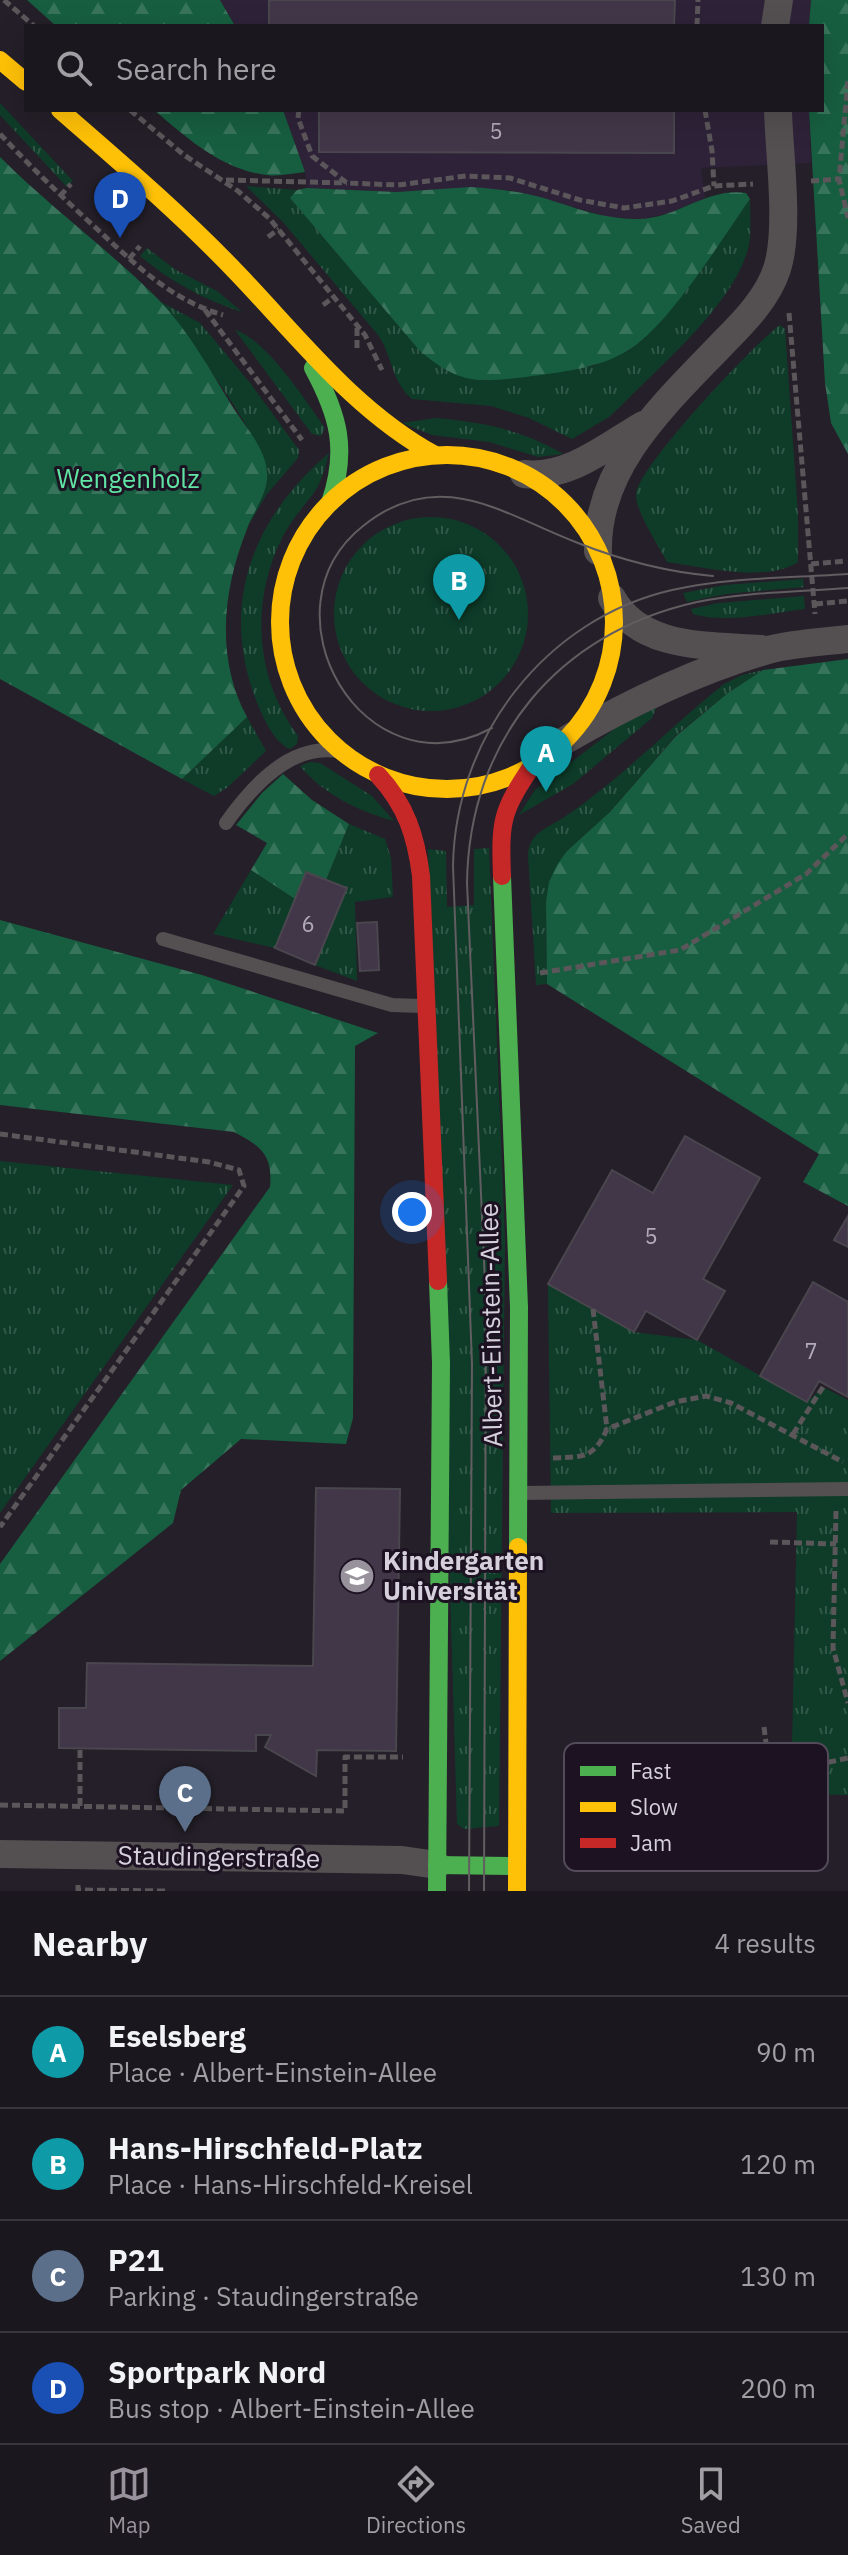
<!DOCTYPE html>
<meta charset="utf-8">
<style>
:root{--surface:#1b171e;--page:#242027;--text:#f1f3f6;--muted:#a09fa4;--line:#39363c;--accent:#98929d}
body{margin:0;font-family:"IBM Plex Sans",sans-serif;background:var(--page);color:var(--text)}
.you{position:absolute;left:412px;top:1212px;width:28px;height:28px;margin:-20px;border:6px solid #fff;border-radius:50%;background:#1a73e8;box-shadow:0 0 0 12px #1a73e833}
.badge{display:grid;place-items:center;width:52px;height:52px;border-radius:50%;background:var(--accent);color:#fff;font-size:26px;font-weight:700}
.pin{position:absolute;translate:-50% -66px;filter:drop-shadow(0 2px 4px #0008)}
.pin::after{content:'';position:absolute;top:42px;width:28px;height:24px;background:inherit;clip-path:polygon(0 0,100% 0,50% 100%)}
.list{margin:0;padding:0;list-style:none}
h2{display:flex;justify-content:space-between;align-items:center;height:104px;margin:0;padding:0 32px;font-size:34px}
h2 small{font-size:26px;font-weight:400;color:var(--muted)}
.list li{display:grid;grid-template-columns:52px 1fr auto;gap:24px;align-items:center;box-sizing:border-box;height:112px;padding:0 32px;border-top:2px solid var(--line)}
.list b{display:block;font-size:30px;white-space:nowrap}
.list p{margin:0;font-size:26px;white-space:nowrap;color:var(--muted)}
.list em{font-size:26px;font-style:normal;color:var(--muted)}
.icon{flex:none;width:44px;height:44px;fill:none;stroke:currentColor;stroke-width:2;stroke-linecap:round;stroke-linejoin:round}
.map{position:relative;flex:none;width:848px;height:1891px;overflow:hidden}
.search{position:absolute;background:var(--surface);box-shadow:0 8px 32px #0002;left:24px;right:24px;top:24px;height:88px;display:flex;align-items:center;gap:20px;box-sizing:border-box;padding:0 28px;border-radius:0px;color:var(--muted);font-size:30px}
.sheet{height:552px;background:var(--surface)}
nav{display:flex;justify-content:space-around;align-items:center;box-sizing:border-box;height:112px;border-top:2px solid var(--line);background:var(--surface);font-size:22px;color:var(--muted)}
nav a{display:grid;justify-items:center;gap:4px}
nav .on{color:var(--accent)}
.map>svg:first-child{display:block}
</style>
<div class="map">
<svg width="848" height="1891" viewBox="0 0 848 1891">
<defs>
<pattern id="grass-tufts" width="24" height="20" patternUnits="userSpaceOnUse" patternTransform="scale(2)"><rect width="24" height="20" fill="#0e3c29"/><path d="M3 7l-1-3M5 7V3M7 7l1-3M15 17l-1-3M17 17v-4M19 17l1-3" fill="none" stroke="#305747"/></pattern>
<pattern id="forest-firs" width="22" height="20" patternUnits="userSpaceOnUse" patternTransform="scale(2)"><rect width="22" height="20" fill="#175e40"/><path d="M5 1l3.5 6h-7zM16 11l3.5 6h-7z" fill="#38745b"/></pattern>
</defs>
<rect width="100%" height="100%" fill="#241f28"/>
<!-- built -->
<g fill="#2e2238">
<polygon points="220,0 811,0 809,26 235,26"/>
<polygon points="283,110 809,110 811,163 701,168 705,198 669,213 642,219 609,217 510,190 397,192 307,188 305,172"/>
</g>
<!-- grass -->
<g fill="url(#grass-tufts)">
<polygon points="0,103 73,181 67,187 0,115"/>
<path d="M246 186 297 190 290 198 419 350 484 381 593 366 628 351 659 322 750 199C750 215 752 233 748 249 733 304 664 362 624 403L609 417 572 439 529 418 491 406 412 399C391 381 393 357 378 335L283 222Z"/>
<path d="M147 248 176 270 217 291 242 312C203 299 171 282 140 256Z"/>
<path d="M159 301 200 323 251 384 299 450 298 458 267 494 248 526C255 510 268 491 267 474 266 441 182 330 159 301Z"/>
<path d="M780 325 785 329 798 514V562C767 583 703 567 667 562 659 546 635 511 636 494 638 467 754 344 780 325Z"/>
<path d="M235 330C266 339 306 401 325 428L321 436 312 434Z"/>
<path d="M436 418C483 422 522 430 563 454L538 457 489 442 432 435 402 423Z"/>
<path d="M329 453C326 464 323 478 317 488 306 505 291 519 282 538 250 603 255 677 298 736L297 744 290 749C274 743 262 715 256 700 219 603 253 518 329 453Z"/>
<circle cx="431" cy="614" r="97"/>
<polygon points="803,579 804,587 726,594 687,602 683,593 725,585"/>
<path d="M804 596 805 609C770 613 727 624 693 614L691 609 718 603Z"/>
<path d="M763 670 728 693 676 735 610 812 567 851 546 902 547 984 536 985 528 855C529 833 546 829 563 818 621 779 669 728 724 684L742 675Z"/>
<polygon points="659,702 652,718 573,784 519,815 535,790 630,717"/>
<polygon points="247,717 266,751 228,787 214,796 182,779"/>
<path d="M310 762 320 763 372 796 394 821C360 812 323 794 300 766Z"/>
<polygon points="349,824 385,839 391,858 393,897 355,902 357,981 315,965 326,880"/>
<polygon points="489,848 505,1240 499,1826 464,1829 457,1824 428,849 446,851 447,907 474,905 474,849"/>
<polygon points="251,870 295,899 275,948 213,934"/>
<polygon points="0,1161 233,1185 0,1513"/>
<polygon points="548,1284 634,1332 697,1340 807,1402 823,1387 848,1400 848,1795 791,1794 797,1512 551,1513"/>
</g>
<!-- forest -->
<g fill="url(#forest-firs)">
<polygon points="27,0 220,0 235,26 56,26"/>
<polygon points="811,0 848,0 848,454 831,423 825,383 809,110 822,110 822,26 809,26"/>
<path d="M154 110H283L305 172C293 173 279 177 267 175 222 170 187 138 154 110Z"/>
<path d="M0 157C50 207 108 249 158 299 189 331 211 372 234 409 246 427 266 450 267 473 269 492 253 512 247 529 223 589 215 658 247 717L182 779 0 679Z"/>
<path d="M471 187C496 189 520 191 544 198 576 208 606 220 640 219 677 218 708 187 746 193L750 199C721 240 668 327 627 351 597 369 560 372 526 377 477 383 458 384 419 350L290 198 297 190 307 188 397 192Z"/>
<polygon points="848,659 848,1206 803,1182 819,1154 547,984 546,902 549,882 557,865 567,851 610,812 676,736 728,693 763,670"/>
<polygon points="283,774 312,800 349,824 326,880 295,899 251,870 267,843 236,825 262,793"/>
<path d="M0 920 202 975 378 1033 355 1046 353 1418 346 1444 241 1439 181 1490 173 1523 0 1661V1564L270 1187C273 1155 261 1146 234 1132L0 1105Z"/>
</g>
<!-- building -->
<g fill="#423748" stroke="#4a464e" stroke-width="2">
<polygon points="269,0 675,0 674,26 269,26"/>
<polygon points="319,110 674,110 674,153 319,152"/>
<polygon points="306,872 347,888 315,965 275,948"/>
<polygon points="377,922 379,970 360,971 357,923"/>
<polygon points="685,1136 760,1178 703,1279 725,1291 697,1340 646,1311 634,1332 548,1284 612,1170 653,1193"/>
<polygon points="848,1216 848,1247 834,1240"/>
<polygon points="813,1282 848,1302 848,1397 819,1381 807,1402 760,1376"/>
<polygon points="316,1488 400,1489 396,1751 317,1750 316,1776 265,1747 271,1735 256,1735 256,1751 59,1748 59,1708 86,1708 87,1663 313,1666"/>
</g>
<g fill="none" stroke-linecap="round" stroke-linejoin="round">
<!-- path -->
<g stroke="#5a5659" stroke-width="5" stroke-dasharray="8 4" stroke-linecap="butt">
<polyline points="4,0 34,26"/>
<polyline points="697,26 698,0"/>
<polyline points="848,81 839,179 848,218"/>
<polyline points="130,110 184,155 238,191 269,218 365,335 382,370"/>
<polyline points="299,110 298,118 312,156 347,183 398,185 466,176 510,178 580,200 624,208 672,201 714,186 753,184"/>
<polyline points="705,110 712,151 714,186"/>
<path d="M0 134C31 167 63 198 97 229 136 265 171 300 223 315"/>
<polyline points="226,180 347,183"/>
<polyline points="811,181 839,179"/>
<polyline points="60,196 71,184"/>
<polyline points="268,237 279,229"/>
<polyline points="129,259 140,246"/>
<polyline points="323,305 334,297"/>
<polyline points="205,310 302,440"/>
<polyline points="789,313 815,614"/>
<polyline points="357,348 357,326"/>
<polyline points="811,564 847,561"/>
<polyline points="815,604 848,601"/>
<polyline points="540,973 680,950 806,874 848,834"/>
<polyline points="0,1134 209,1162 239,1170 244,1186 0,1527"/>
<polyline points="593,1309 607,1429"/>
<polyline points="793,1434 823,1387"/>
<path d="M553 1458C584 1457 594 1458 607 1429L675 1402 706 1396 731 1403 843 1462"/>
<polyline points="836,1511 833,1648 848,1703"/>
<polyline points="770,1542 836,1544"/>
<polyline points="764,1727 770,1775 848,1758"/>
<polyline points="0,1805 345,1811 345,1757 403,1757"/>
<polyline points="80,1806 80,1748"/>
<polyline points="78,1885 78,1890 167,1891"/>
</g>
<!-- lane -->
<g stroke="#544f51" stroke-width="14">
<path d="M226 823C252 786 292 741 341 752"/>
<polyline points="163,939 392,1005 422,1006"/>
<polyline points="520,1493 848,1489"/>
</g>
<!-- street -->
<g stroke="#544f51" stroke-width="28">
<polyline points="775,26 779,0"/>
<path d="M524 474C568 479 607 446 643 425"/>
<path d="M598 551C596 464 669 400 724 342 745 321 768 297 777 269 790 229 779 153 778 110"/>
<path d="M612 598C640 650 710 645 761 649"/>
<path d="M564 741C629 703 695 671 768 650 793 643 822 642 848 639"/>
<polyline points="0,1854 402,1860 437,1865"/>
</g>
<!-- fast -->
<g stroke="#4caf50" stroke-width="18">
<path d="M313 368C339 416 348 450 330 503"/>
<polyline points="502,876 519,1307 518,1547"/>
<polyline points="437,1865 517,1866"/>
<polyline points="437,1891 441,1363 438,1281"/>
</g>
<!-- slow -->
<g stroke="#ffc107" stroke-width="18">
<polyline points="0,60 26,82"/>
<path d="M60 110C121 163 183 216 239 275 301 340 355 411 435 455"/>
<circle cx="447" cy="622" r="167"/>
<polyline points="517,1891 518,1547"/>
</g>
<!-- jam -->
<g stroke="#c62828" stroke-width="18">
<path d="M378 775C406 805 416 836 421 876L438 1281"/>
<path d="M502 876C500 821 501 812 532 766"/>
</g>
<!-- tram -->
<g stroke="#615d60" stroke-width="2">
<path d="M492 728C363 797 257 610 363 526 440 464 504 515 578 543 621 560 667 572 713 576"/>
<path d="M469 1891 472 1364 453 866C455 737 545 619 672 590 729 577 790 578 848 574"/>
<path d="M484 1891 486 1305 467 883C469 740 557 633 697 602 746 592 798 592 848 588"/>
</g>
</g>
<!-- icons -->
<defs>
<symbol id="school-disc" viewBox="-11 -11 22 22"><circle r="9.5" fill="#98929d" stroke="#1c1222"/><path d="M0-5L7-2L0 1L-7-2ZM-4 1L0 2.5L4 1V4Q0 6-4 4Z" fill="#fff"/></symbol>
</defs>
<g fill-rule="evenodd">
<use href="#school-disc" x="337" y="1556" width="40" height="40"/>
</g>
<g text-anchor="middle" stroke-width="6" stroke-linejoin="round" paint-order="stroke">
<!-- number labels -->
<g font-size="22" fill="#b1aab7">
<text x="496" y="139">5</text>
<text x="308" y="932">6</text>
<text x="651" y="1244">5</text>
<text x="811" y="1359">7</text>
</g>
<!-- park labels -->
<g font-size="26" fill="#60e5a4" stroke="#1c1222">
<text x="128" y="488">Wengenholz</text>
</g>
<!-- street labels -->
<g font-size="26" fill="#d6d0dc" stroke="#1c1222">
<text transform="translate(491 1325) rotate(-91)" y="9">Albert-Einstein-Allee</text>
<text transform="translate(219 1857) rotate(1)" y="9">Staudingerstraße</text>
</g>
<!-- poi labels -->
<g font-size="26" font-weight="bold" fill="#d6d0dc" stroke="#1c1222" text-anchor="start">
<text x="383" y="1570">Kindergarten<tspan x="383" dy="30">Universität</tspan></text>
</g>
</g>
<!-- legend -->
<rect x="564" y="1743" width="264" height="128" rx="12" fill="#1c1222" stroke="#544b5a" stroke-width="2"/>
<rect x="580" y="1766" width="36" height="10" fill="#4caf50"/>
<rect x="580" y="1802" width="36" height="10" fill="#ffc107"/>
<rect x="580" y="1838" width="36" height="10" fill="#c62828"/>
<g font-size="22" fill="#d6d0dc">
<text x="630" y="1779">Fast</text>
<text x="630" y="1815">Slow</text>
<text x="630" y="1851">Jam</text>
</g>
</svg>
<div class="you"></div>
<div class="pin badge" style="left:546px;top:792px;background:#0f9aa8">A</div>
<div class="pin badge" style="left:459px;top:620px;background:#0f9aa8">B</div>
<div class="pin badge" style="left:185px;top:1832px;background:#5c6f8a">C</div>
<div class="pin badge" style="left:120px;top:238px;background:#1a4fb4">D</div>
<div class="search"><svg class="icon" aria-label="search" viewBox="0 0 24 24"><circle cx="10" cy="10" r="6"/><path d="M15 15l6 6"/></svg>Search here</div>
</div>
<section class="sheet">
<h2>Nearby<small>4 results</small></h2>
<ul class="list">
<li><span class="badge" style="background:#0f9aa8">A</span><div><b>Eselsberg</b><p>Place · Albert-Einstein-Allee</p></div><em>90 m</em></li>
<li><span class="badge" style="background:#0f9aa8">B</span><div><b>Hans-Hirschfeld-Platz</b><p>Place · Hans-Hirschfeld-Kreisel</p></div><em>120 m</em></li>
<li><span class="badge" style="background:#5c6f8a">C</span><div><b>P21</b><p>Parking · Staudingerstraße</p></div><em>130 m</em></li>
<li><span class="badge" style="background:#1a4fb4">D</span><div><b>Sportpark Nord</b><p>Bus stop · Albert-Einstein-Allee</p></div><em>200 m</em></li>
</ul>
</section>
<nav>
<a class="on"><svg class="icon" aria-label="map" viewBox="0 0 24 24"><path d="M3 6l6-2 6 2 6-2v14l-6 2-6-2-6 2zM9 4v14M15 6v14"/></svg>Map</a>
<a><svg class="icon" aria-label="directions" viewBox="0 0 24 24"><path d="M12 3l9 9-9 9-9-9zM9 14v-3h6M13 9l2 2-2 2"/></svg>Directions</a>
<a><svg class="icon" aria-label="saved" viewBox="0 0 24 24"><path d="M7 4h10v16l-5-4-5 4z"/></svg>Saved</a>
</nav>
